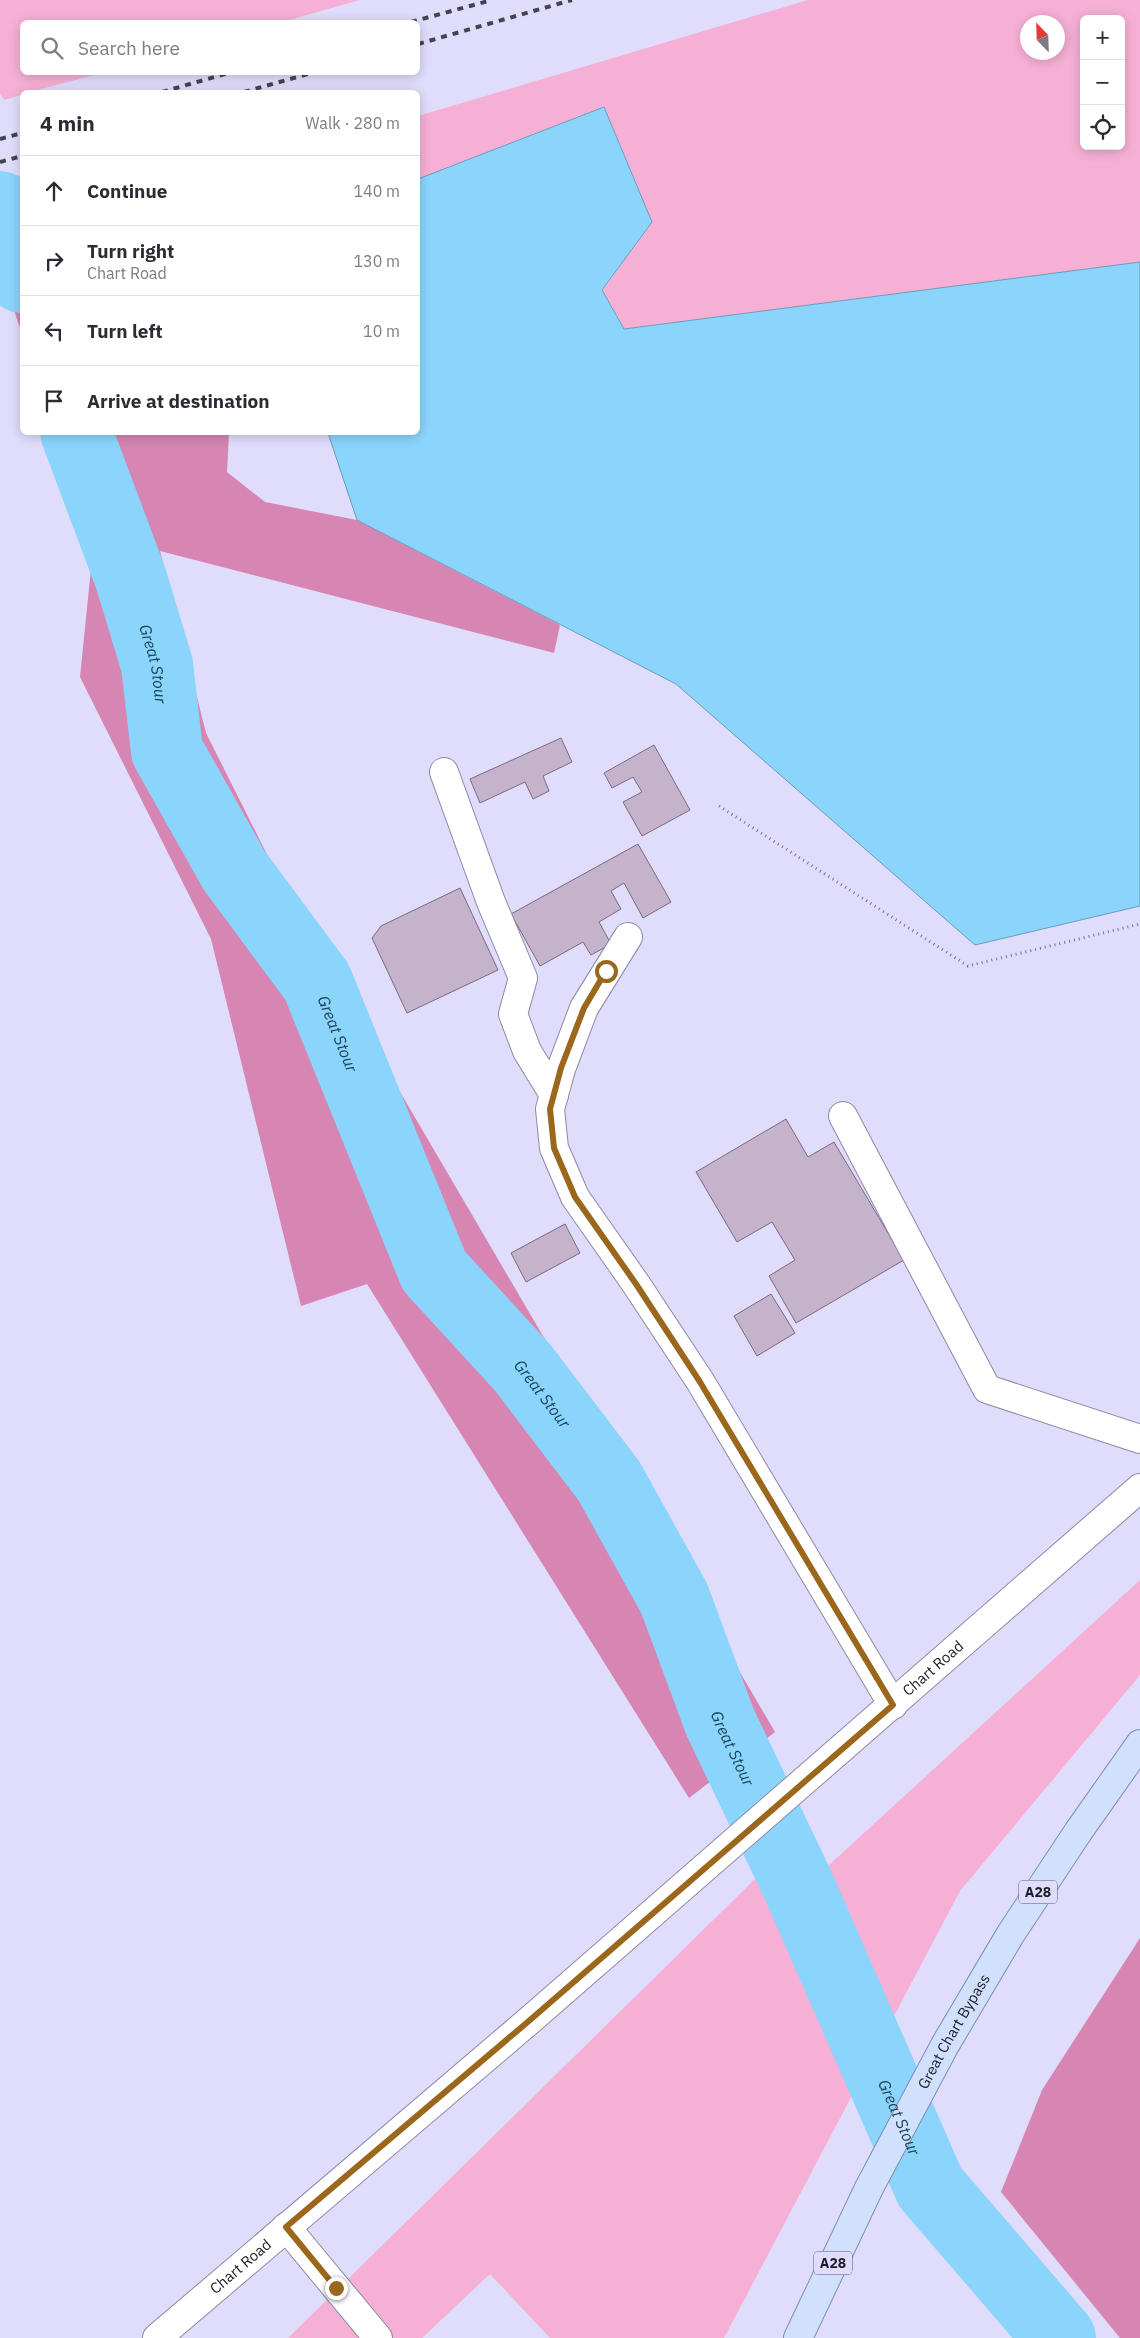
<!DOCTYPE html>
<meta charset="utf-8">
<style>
:root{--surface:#fff;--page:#f2f2f3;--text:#2b2b33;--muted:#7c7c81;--line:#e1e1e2}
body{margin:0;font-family:"IBM Plex Sans",sans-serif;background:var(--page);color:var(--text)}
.controls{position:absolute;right:15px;top:15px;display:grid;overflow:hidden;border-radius:8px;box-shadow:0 2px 12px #0003}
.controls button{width:45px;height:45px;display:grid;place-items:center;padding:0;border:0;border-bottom:1px solid var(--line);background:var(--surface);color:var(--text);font:25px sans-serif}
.compass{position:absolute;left:1020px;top:15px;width:45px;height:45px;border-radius:50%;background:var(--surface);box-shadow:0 2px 12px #0003;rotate:337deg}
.stop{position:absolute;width:15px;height:15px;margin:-11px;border:4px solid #9a671c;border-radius:50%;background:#fff}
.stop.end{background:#9a671c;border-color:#fff;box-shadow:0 1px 5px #0008}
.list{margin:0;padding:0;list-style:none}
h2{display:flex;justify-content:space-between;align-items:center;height:65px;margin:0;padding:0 20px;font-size:21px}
h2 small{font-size:16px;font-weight:400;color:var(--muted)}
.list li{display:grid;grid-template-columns:32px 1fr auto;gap:15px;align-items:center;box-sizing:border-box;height:70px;padding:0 20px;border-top:1px solid var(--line)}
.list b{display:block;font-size:19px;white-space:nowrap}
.list p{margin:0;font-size:16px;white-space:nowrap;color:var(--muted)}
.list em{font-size:16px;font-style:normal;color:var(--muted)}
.icon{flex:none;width:28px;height:28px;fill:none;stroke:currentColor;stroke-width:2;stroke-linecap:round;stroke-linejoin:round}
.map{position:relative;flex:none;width:1140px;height:2338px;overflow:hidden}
.search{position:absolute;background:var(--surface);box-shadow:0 2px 12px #0003;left:20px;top:20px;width:400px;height:55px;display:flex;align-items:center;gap:12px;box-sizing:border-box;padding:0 18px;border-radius:8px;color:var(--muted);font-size:19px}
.panel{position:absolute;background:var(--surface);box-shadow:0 2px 12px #0003;left:20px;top:90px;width:400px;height:345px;border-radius:8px}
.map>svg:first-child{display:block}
</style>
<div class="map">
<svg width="1140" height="2338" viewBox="0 0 1140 2338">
<rect width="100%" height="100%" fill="#dfddfb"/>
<!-- green -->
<g fill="#f6b0d5" fill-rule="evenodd">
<polygon points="0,0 360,0 282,22 22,22 22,72 102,73 30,92 22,92 22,95 4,100 0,94"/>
<path d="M808 0H1140V262L624 329 602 291 652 222 604 107 418 179V116ZM1084 19H1121V146H1084ZM1028 22H1058V52H1028Z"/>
<polygon points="1140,1580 1140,1675 960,1891 724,2338 550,2338 490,2274 422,2338 288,2338 762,1872 816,1877"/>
</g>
<!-- forest -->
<g fill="#d785b3">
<polygon points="22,227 22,334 0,269 0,233"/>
<polygon points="57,433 229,433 227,472 265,502 357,520 560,625 554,653 160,551 206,733 304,928 775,1732 689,1798 367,1284 301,1306 211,939 80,677 94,539"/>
<polygon points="1140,1938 1140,2338 1120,2338 1001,2192 1042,2090"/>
</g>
<!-- water -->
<polygon fill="#8bd4fb" stroke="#6a9dbb" points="604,107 652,222 602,290 624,329 1140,262 1140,906 975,945 676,684 357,520 328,433 418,432 418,179"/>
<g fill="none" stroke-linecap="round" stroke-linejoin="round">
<!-- river -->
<g stroke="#8bd4fb" stroke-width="72">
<polyline points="0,207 22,277"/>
<path id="s1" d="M76 432 131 579 157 665 167 751 234 870 317 982 434 1271 523 1368 609 1481 674 1598 720 1722 798 1885 930 2187 1060 2338"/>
</g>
</g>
<!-- building -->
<g fill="#c5b2cb" stroke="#7b6981">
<polygon points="561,738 572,762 543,776 549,791 533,799 525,782 480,803 470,779"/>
<polygon points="654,745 690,810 642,836 623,802 642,792 633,777 612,788 604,773"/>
<polygon points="638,844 671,902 643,918 624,883 611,891 621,909 599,922 611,944 591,955 583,942 540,966 511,914"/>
<polygon points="460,888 498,970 407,1013 372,938 381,926"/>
<polygon points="786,1119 808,1157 834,1142 904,1260 796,1323 769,1276 795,1260 772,1222 737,1242 696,1172"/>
<polygon points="565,1224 580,1253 526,1282 511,1253"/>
<polygon points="771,1294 795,1333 757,1356 734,1316"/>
</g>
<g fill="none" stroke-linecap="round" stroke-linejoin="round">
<defs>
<g id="minor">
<polyline points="444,772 491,902 523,978 513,1014 527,1051 554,1095"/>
<polyline points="628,937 584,1008 561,1069 550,1109 554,1148 575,1197 636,1284 700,1381 893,1705"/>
<polyline points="843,1116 987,1389 1140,1439"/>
<polyline points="286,2227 378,2338"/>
<path id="s2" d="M157 2338 530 2020 1140 1488"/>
</g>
<g id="major">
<path id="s3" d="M798 2338 869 2188 945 2045 1010 1935 1078 1832 1140 1744"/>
</g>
</defs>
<!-- minor casing -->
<use href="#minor" stroke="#8b89a4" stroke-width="30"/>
<!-- major casing -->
<use href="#major" stroke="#7d8eb0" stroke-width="30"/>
<!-- path -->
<polyline stroke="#767588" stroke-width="3" stroke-dasharray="1 4" stroke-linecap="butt" points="719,806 968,966 1140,924"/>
<!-- minor -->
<use href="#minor" stroke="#fff" stroke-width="28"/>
<!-- major -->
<use href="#major" stroke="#d0e0fd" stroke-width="28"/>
<!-- rail -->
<g stroke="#444250" stroke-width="4" stroke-dasharray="6 6" stroke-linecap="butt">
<polyline points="411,22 492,0"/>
<polyline points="418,44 572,0"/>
<polyline points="162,92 232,72"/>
<polyline points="244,92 315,72"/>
<polyline points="0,139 22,133"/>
<polyline points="0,162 22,156"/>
</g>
</g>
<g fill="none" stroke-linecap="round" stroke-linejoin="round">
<!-- route -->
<polyline stroke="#9a671c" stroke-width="6" points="336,2288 286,2227 530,2020 893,1705 700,1382 636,1284 575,1197 554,1148 550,1109 561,1068 584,1008 606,971"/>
</g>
<g text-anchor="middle" stroke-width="4" stroke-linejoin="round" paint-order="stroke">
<!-- shield labels -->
<g fill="#dfddfb" stroke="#575666" stroke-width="1">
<rect x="1019" y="1880.5" width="38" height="23" rx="4"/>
<rect x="814" y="2251.5" width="38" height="23" rx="4"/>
</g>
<g font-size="14" font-weight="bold" fill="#1d1c26">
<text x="1038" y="1897">A28</text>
<text x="833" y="2268">A28</text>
</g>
<!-- street labels -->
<g font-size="15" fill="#1d1c26" stroke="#dfddfb">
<text dy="5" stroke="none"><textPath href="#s2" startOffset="1025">Chart Road</textPath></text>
<text dy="5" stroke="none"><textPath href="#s3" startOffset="344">Great Chart Bypass</textPath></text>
<text dy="5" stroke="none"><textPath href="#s2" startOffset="110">Chart Road</textPath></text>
</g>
<!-- water labels -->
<g font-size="16" font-style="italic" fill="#184256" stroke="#dfddfb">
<text dy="6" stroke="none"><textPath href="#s1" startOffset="245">Great Stour</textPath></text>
<text dy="6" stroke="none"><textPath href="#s1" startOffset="665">Great Stour</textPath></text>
<text dy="6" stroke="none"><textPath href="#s1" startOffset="1085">Great Stour</textPath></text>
<text dy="6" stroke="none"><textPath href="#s1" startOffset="1490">Great Stour</textPath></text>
<text dy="6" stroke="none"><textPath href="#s1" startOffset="1895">Great Stour</textPath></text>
</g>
</g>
</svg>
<div class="controls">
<button>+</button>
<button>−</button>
<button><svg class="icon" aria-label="locate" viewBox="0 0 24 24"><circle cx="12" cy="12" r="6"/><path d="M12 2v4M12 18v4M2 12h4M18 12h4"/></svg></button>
</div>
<svg class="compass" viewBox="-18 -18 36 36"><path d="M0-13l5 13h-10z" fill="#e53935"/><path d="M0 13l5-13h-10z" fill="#7c7c81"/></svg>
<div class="stop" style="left:606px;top:971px"></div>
<div class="stop end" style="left:336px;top:2288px"></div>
<div class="search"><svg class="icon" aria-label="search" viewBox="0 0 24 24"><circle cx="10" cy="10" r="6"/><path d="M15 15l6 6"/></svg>Search here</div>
<section class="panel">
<h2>4 min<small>Walk · 280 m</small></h2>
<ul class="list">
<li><svg class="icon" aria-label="ahead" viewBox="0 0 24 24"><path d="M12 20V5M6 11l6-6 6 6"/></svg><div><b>Continue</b></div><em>140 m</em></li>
<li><svg class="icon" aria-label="right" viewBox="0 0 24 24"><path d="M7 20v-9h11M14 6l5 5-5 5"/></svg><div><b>Turn right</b><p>Chart Road</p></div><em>130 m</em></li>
<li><svg class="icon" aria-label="left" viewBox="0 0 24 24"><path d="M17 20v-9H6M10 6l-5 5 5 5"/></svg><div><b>Turn left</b></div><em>10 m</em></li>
<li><svg class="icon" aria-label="arrive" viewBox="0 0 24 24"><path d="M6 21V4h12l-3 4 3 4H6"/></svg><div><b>Arrive at destination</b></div></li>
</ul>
</section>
</div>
